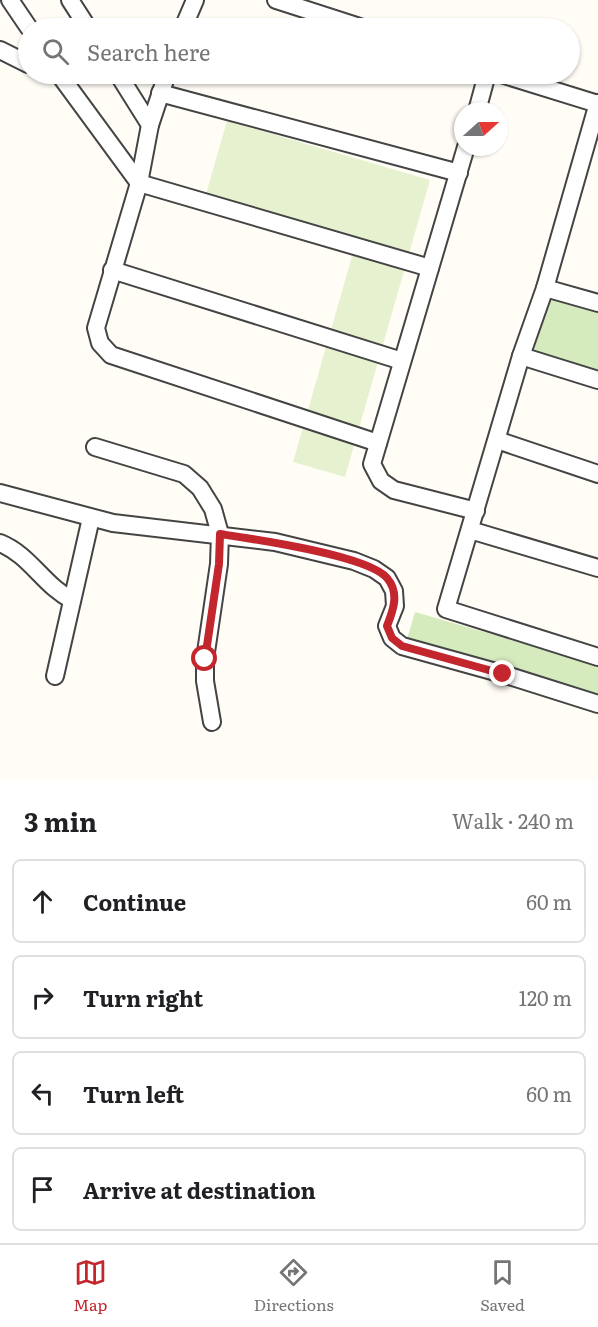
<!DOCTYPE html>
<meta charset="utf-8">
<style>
:root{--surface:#fff;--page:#f6f6f6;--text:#202124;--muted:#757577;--line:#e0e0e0;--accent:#c4262e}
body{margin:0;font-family:Literata,serif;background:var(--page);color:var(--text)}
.compass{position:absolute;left:454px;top:102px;width:54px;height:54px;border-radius:50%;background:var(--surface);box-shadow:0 2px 4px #0004;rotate:69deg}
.stop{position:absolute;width:18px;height:18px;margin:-14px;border:4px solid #c4262e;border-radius:50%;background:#fff}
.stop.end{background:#c4262e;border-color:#fff;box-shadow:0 2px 6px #0008}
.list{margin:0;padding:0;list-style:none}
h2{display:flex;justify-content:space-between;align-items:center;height:78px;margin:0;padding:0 24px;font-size:26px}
h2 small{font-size:20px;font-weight:400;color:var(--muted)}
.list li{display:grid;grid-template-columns:39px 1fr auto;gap:18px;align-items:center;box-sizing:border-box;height:84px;margin:0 12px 12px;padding:0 12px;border:2px solid var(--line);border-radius:9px}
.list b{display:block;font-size:22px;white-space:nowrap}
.list em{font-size:20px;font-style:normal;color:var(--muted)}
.icon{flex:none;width:33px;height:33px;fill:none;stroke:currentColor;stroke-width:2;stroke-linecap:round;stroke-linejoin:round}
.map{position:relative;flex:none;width:598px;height:781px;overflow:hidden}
.search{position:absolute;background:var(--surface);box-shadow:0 2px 4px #0004;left:18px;right:18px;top:18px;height:66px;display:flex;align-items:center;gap:15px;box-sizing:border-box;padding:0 21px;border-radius:33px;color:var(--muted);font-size:22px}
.sheet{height:462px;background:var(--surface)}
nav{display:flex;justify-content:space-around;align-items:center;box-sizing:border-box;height:84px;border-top:2px solid var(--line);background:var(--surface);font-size:16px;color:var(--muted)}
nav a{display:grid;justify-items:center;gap:3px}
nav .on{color:var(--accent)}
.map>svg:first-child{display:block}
</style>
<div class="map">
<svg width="598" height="781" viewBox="0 0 598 781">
<rect width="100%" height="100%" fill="#fffdf5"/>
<!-- green -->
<g fill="#d5ebbd">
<polygon points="543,291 598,308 598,372 525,350"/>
<polygon points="415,612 598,665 598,702 405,646"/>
</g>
<!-- pitch -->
<polygon fill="#e6f2cf" points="227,121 430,180 345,477 293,462 355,246 204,201"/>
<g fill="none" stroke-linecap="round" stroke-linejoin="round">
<defs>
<g id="minor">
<polyline points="10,0 29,28"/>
<polyline points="70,0 88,28"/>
<polyline points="276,0 363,28"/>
<polyline points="183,28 195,0"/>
<polyline points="0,50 28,64"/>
<polyline points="59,74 139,183 430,268"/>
<polyline points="118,74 150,125"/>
<polyline points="167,74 150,125 139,183 96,328 100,343 111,355 378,443"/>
<polyline points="501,74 598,104"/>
<polyline points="160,93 459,173"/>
<polyline points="598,103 545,288 521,356 446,609 598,657"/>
<polyline points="477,111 487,74"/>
<polyline points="466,147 372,464 381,481 394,490 476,511"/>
<polyline points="112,270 402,361"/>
<polyline points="545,288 598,303"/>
<polyline points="521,356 598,380"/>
<polyline points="497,440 598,474"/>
<polyline points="95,447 184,474 200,488 213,509 220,534 219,564 205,659 205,681 212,722"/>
<polyline points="0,493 113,523 275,542 354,561 374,569 387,578 394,591 395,606 387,626 392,638 402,646 503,674 598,704"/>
<polyline points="470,530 598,568"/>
<path d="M0 543C30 555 44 586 72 600"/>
<polyline points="55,676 91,518"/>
</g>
</defs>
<!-- minor casing -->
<use href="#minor" stroke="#444" stroke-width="20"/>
<!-- minor -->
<use href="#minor" stroke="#fff" stroke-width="16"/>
</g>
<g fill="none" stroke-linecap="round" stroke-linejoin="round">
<!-- route -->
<path stroke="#c4262e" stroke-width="8" d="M205 659 219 564 220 534C253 539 367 555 387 578 400 593 393 611 387 626L392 638 402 646 503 674"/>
</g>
</svg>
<svg class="compass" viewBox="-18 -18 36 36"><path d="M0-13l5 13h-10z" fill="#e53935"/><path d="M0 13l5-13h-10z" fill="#757577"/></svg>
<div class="stop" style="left:205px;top:659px"></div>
<div class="stop end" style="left:503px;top:674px"></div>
<div class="search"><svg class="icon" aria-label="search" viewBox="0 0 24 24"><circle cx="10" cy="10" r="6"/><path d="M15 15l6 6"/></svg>Search here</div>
</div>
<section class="sheet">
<h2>3 min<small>Walk · 240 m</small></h2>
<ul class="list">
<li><svg class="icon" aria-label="ahead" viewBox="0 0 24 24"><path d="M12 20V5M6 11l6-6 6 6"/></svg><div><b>Continue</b></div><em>60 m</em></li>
<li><svg class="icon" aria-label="right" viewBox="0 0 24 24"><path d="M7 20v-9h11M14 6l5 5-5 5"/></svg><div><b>Turn right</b></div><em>120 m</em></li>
<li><svg class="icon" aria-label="left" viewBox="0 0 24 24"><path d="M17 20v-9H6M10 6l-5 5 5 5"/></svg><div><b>Turn left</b></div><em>60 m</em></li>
<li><svg class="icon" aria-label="arrive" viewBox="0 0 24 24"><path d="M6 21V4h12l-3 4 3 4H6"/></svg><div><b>Arrive at destination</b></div></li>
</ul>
</section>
<nav>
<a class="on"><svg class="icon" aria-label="map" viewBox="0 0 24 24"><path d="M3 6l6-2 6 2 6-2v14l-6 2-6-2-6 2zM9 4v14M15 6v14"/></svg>Map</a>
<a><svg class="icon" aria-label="directions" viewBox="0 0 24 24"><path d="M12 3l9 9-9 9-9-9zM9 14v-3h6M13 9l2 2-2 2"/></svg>Directions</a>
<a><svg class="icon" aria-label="saved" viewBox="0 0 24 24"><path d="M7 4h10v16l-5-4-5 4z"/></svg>Saved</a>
</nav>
